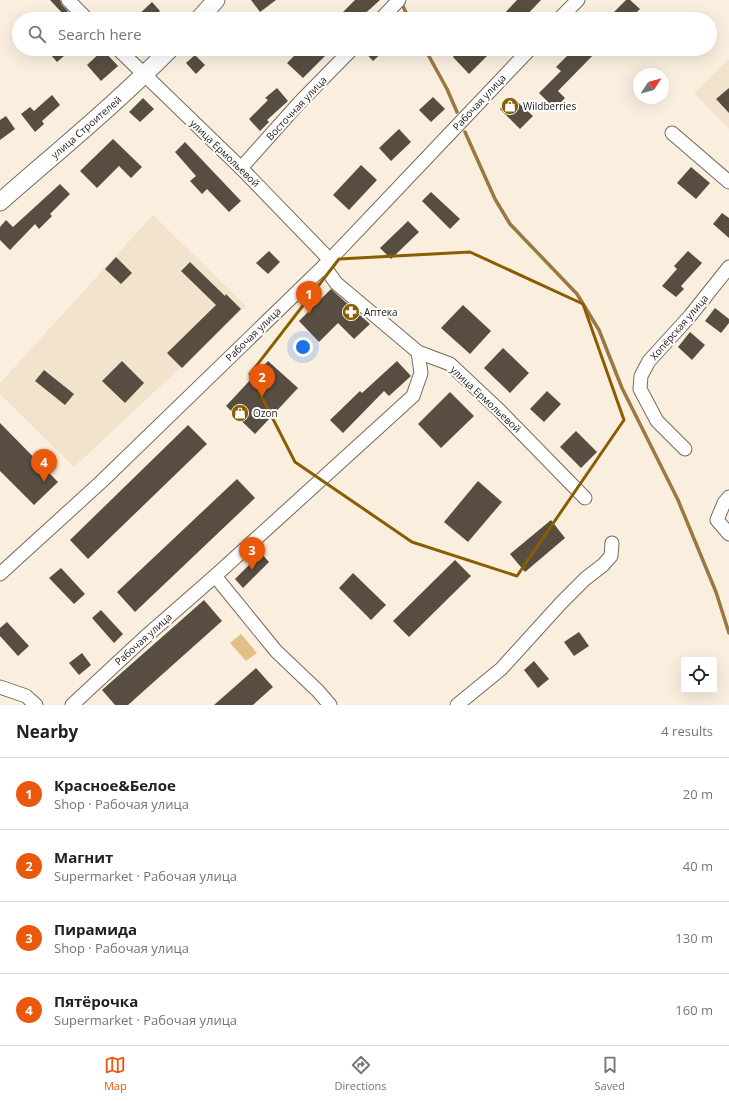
<!DOCTYPE html>
<meta charset="utf-8">
<style>
:root{--surface:#fff;--page:#f2f2f2;--text:#202124;--muted:#757577;--line:#e0e0e0;--accent:#ea580c}
body{margin:0;font-family:"Open Sans",sans-serif;background:var(--page);color:var(--text)}
.controls{position:absolute;right:12px;bottom:12px;display:grid;overflow:hidden;border-radius:4px;box-shadow:0 4px 16px #0002}
.controls button{width:36px;height:36px;display:grid;place-items:center;padding:0;border:0;border-bottom:1px solid var(--line);background:var(--surface);color:var(--text);font:20px sans-serif}
.compass{position:absolute;left:633px;top:68px;width:36px;height:36px;border-radius:50%;background:var(--surface);box-shadow:0 4px 16px #0002;rotate:54deg}
.you{position:absolute;left:303px;top:347px;width:14px;height:14px;margin:-10px;border:3px solid #fff;border-radius:50%;background:#1a73e8;box-shadow:0 0 0 6px #1a73e833}
.badge{display:grid;place-items:center;width:26px;height:26px;border-radius:50%;background:var(--accent);color:#fff;font-size:13px;font-weight:700}
.pin{position:absolute;translate:-50% -33px;filter:drop-shadow(0 1px 2px #0008)}
.pin::after{content:'';position:absolute;top:21px;width:14px;height:12px;background:inherit;clip-path:polygon(0 0,100% 0,50% 100%)}
.list{margin:0;padding:0;list-style:none}
h2{display:flex;justify-content:space-between;align-items:center;height:52px;margin:0;padding:0 16px;font-size:17px}
h2 small{font-size:13px;font-weight:400;color:var(--muted)}
.list li{display:grid;grid-template-columns:26px 1fr auto;gap:12px;align-items:center;box-sizing:border-box;height:72px;padding:0 16px;border-top:1px solid var(--line)}
.list b{display:block;font-size:15px;white-space:nowrap}
.list p{margin:0;font-size:13px;white-space:nowrap;color:var(--muted)}
.list em{font-size:13px;font-style:normal;color:var(--muted)}
.icon{flex:none;width:22px;height:22px;fill:none;stroke:currentColor;stroke-width:2;stroke-linecap:round;stroke-linejoin:round}
.map{position:relative;flex:none;width:729px;height:705px;overflow:hidden}
.search{position:absolute;background:var(--surface);box-shadow:0 4px 16px #0002;left:12px;right:12px;top:12px;height:44px;display:flex;align-items:center;gap:10px;box-sizing:border-box;padding:0 14px;border-radius:22px;color:var(--muted);font-size:15px}
.sheet{height:340px;background:var(--surface)}
nav{display:flex;justify-content:space-around;align-items:center;box-sizing:border-box;height:56px;border-top:1px solid var(--line);background:var(--surface);font-size:11px;color:var(--muted)}
nav a{display:grid;justify-items:center;gap:2px}
nav .on{color:var(--accent)}
.map>svg:first-child{display:block}
</style>
<div class="map">
<svg width="729" height="705" viewBox="0 0 729 705">
<rect width="100%" height="100%" fill="#faefdf"/>
<!-- built -->
<g fill="#f2e3cd">
<polygon points="729,59 729,129 694,93"/>
<polygon points="153,215 246,306 74,467 0,394 0,383"/>
</g>
<!-- green -->
<polygon fill="#e3bf88" points="241,634 257,653 246,661 230,643"/>
<g fill="none" stroke-linecap="round" stroke-linejoin="round">
<!-- stream -->
<g stroke="#9a7841" stroke-width="3.5">
<polyline points="401,2 409,19"/>
<polyline points="425,49 447,89 457,112"/>
<polyline points="465,132 495,199 510,224 577,294 599,330 622,388 678,500 716,592 729,633"/>
</g>
</g>
<!-- building -->
<g fill="#574e41">
<polygon points="50,0 60,0 62,5 68,11 64,15"/>
<polygon points="251,0 276,0 260,12"/>
<polygon points="355,0 380,0 359,19 347,19 341,14"/>
<polygon points="517,0 541,0 523,19 499,19"/>
<polygon points="626,0 630,0 640,9 630,19 607,19"/>
<polygon points="152,2 160,11 151,19 134,19"/>
<polygon points="58,49 72,49 57,62 51,55"/>
<polygon points="301,49 332,49 303,78 287,63"/>
<polygon points="362,49 386,49 373,61"/>
<polygon points="461,49 494,49 469,74 453,57"/>
<polygon points="574,49 599,49 558,91 565,98 555,109 539,93 561,71 556,67"/>
<polygon points="103,50 118,66 101,81 87,65"/>
<polygon points="195,55 205,65 196,74 186,63"/>
<polygon points="277,88 288,101 267,120 269,122 260,131 249,119 268,100 265,98"/>
<polygon points="729,88 729,113 716,99"/>
<polygon points="52,95 60,105 42,121 44,124 35,132 21,114 30,107 34,111"/>
<polygon points="433,97 445,109 431,122 419,110"/>
<polygon points="512,97 533,116 520,129 500,109"/>
<polygon points="143,98 154,109 140,122 129,112"/>
<polygon points="6,116 15,129 0,140 0,120"/>
<polygon points="399,129 411,142 391,161 379,148"/>
<polygon points="113,139 142,167 131,178 119,166 97,188 80,171"/>
<polygon points="185,142 241,201 229,212 207,189 202,194 190,181 196,176 175,152"/>
<polygon points="361,165 377,180 349,210 333,195"/>
<polygon points="691,167 710,183 696,199 677,183"/>
<polygon points="60,184 70,194 50,214 52,216 39,229 35,224 10,250 0,240 0,227 6,220 13,227"/>
<polygon points="431,192 460,219 450,229 422,201"/>
<polygon points="722,213 729,218 729,238 713,224"/>
<polygon points="408,221 419,232 391,259 380,248"/>
<polygon points="269,251 280,262 268,274 256,263"/>
<polygon points="688,251 702,263 681,286 684,289 676,297 662,286 677,269 674,266"/>
<polygon points="116,257 132,273 121,284 105,269"/>
<polygon points="190,262 225,296 226,294 241,309 182,368 167,353 216,305 181,271"/>
<polygon points="331,289 370,324 354,339 338,323 319,342 299,321"/>
<polygon points="463,305 491,331 470,354 441,328"/>
<polygon points="715,308 729,319 729,323 721,333 705,321"/>
<polygon points="690,332 705,345 692,360 678,347"/>
<polygon points="503,348 529,373 510,393 484,368"/>
<polygon points="122,361 144,383 125,403 102,381"/>
<polygon points="268,361 298,388 255,434 226,406"/>
<polygon points="397,361 411,376 389,396 384,391 343,433 330,420 360,391 362,393"/>
<polygon points="44,370 74,394 65,405 35,381"/>
<polygon points="547,391 561,404 544,422 530,409"/>
<polygon points="450,392 474,416 441,448 418,424"/>
<polygon points="0,423 58,482 34,505 0,471"/>
<polygon points="188,425 207,444 88,559 70,540"/>
<polygon points="576,431 597,452 581,468 560,447"/>
<polygon points="237,479 255,498 135,612 117,592"/>
<polygon points="478,481 502,502 468,542 444,522"/>
<polygon points="551,520 565,538 525,572 510,554"/>
<polygon points="261,553 269,562 243,588 235,579"/>
<polygon points="455,560 471,576 409,637 393,621"/>
<polygon points="61,568 85,594 74,604 49,578"/>
<polygon points="353,573 386,605 371,620 339,588"/>
<polygon points="204,600 222,621 128,705 115,705 102,690"/>
<polygon points="101,610 123,634 114,643 92,618"/>
<polygon points="7,622 29,646 18,656 0,636 0,628"/>
<polygon points="579,632 589,646 574,656 564,642"/>
<polygon points="82,653 91,665 79,675 69,663"/>
<polygon points="534,661 549,679 538,688 524,670"/>
<polygon points="256,668 273,687 253,705 214,705"/>
</g>
<g fill="none" stroke-linecap="round" stroke-linejoin="round">
<defs>
<g id="minor">
<polyline points="68,0 87,19"/>
<polyline points="381,19 399,0"/>
<polyline points="559,19 578,0"/>
<polyline points="118,49 241,168 330,260"/>
<polyline points="672,133 729,182"/>
<polyline points="241,168 300,102 352,49"/>
<polyline points="324,266 336,283 418,352 450,364 500,411 585,498"/>
<polyline points="685,449 657,421 640,389 641,376 649,361 690,316 729,267"/>
<polyline points="729,497 724,503 717,520 729,534"/>
<polyline points="0,574 101,482 324,266 530,49"/>
<polyline points="215,576 276,651 318,691 330,705"/>
<polyline points="0,687 26,696 36,705"/>
<polyline points="72,705 143,639 215,576 413,396 421,373 418,352"/>
<polyline points="457,705 501,669 561,603 585,579 603,565 611,556 612,543"/>
</g>
<g id="tertiary">
<polyline points="199,19 216,0"/>
<path d="M0 202C57 152 117 103 170 49"/>
</g>
</defs>
<!-- minor casing -->
<use href="#minor" stroke="#756b5d" stroke-width="15"/>
<!-- tertiary casing -->
<use href="#tertiary" stroke="#756b5d" stroke-width="19"/>
<!-- minor -->
<use href="#minor" stroke="#fff" stroke-width="13"/>
<!-- tertiary -->
<use href="#tertiary" stroke="#fff" stroke-width="17"/>
</g>
<!-- marked area -->
<path fill="none" stroke="#895e00" stroke-width="3" stroke-linejoin="round" d="M470 252 583 304 624 420 517 576 412 542 295 462 250 374 339 259Z"/>
<!-- icons -->
<defs>
<symbol id="shop-disc" viewBox="-11 -11 22 22"><circle r="9.5" fill="#895e00" stroke="#fff"/><path d="M-5-2.5h2.3a2.7 3.5 0 0 1 5.4 0H5L5.5 6h-11ZM-1.5-2.5h3a1.5 2.3 0 0 0-3 0Z" fill="#fff"/></symbol>
<symbol id="pharmacy-disc" viewBox="-11 -11 22 22"><circle r="9.5" fill="#895e00" stroke="#fff"/><path d="M-2-6h4v4h4v4h-4v4h-4v-4h-4v-4h4Z" fill="#fff"/></symbol>
</defs>
<g fill-rule="evenodd">
<use href="#shop-disc" x="500" y="96" width="20" height="20"/>
<use href="#pharmacy-disc" x="341" y="302" width="20" height="20"/>
<use href="#shop-disc" x="230" y="403" width="20" height="20"/>
</g>
<g text-anchor="middle" stroke-width="4" stroke-linejoin="round" paint-order="stroke">
<!-- street labels -->
<g font-size="10" fill="#1f1b16" stroke="#fff">
<text transform="translate(479 102) rotate(-47)" y="4">Рабочая улица</text>
<text transform="translate(296 108) rotate(-47)" y="4">Восточная улица</text>
<text transform="translate(86 127) rotate(-41)" y="4">улица Строителей</text>
<text transform="translate(225 153) rotate(44)" y="4">улица Ермольевой</text>
<text transform="translate(679 327) rotate(-49)" y="4">Хопёрская улица</text>
<text transform="translate(253 334) rotate(-44)" y="4">Рабочая улица</text>
<text transform="translate(486 399) rotate(43)" y="4">улица Ермольевой</text>
<text transform="translate(143 639) rotate(-42)" y="4">Рабочая улица</text>
</g>
<!-- poi labels -->
<g font-size="10" fill="#1f1b16" stroke="#fff" text-anchor="start">
<text x="523" y="110">Wildberries</text>
<text x="364" y="316">Аптека</text>
<text x="253" y="417">Ozon</text>
</g>
</g>
</svg>
<div class="controls">
<button><svg class="icon" aria-label="locate" viewBox="0 0 24 24"><circle cx="12" cy="12" r="6"/><path d="M12 2v4M12 18v4M2 12h4M18 12h4"/></svg></button>
</div>
<svg class="compass" viewBox="-18 -18 36 36"><path d="M0-13l5 13h-10z" fill="#e53935"/><path d="M0 13l5-13h-10z" fill="#757577"/></svg>
<div class="you"></div>
<div class="pin badge" style="left:309px;top:314px">1</div>
<div class="pin badge" style="left:262px;top:397px">2</div>
<div class="pin badge" style="left:252px;top:570px">3</div>
<div class="pin badge" style="left:44px;top:482px">4</div>
<div class="search"><svg class="icon" aria-label="search" viewBox="0 0 24 24"><circle cx="10" cy="10" r="6"/><path d="M15 15l6 6"/></svg>Search here</div>
</div>
<section class="sheet">
<h2>Nearby<small>4 results</small></h2>
<ul class="list">
<li><span class="badge">1</span><div><b>Красное&amp;Белое</b><p>Shop · Рабочая улица</p></div><em>20 m</em></li>
<li><span class="badge">2</span><div><b>Магнит</b><p>Supermarket · Рабочая улица</p></div><em>40 m</em></li>
<li><span class="badge">3</span><div><b>Пирамида</b><p>Shop · Рабочая улица</p></div><em>130 m</em></li>
<li><span class="badge">4</span><div><b>Пятёрочка</b><p>Supermarket · Рабочая улица</p></div><em>160 m</em></li>
</ul>
</section>
<nav>
<a class="on"><svg class="icon" aria-label="map" viewBox="0 0 24 24"><path d="M3 6l6-2 6 2 6-2v14l-6 2-6-2-6 2zM9 4v14M15 6v14"/></svg>Map</a>
<a><svg class="icon" aria-label="directions" viewBox="0 0 24 24"><path d="M12 3l9 9-9 9-9-9zM9 14v-3h6M13 9l2 2-2 2"/></svg>Directions</a>
<a><svg class="icon" aria-label="saved" viewBox="0 0 24 24"><path d="M7 4h10v16l-5-4-5 4z"/></svg>Saved</a>
</nav>
